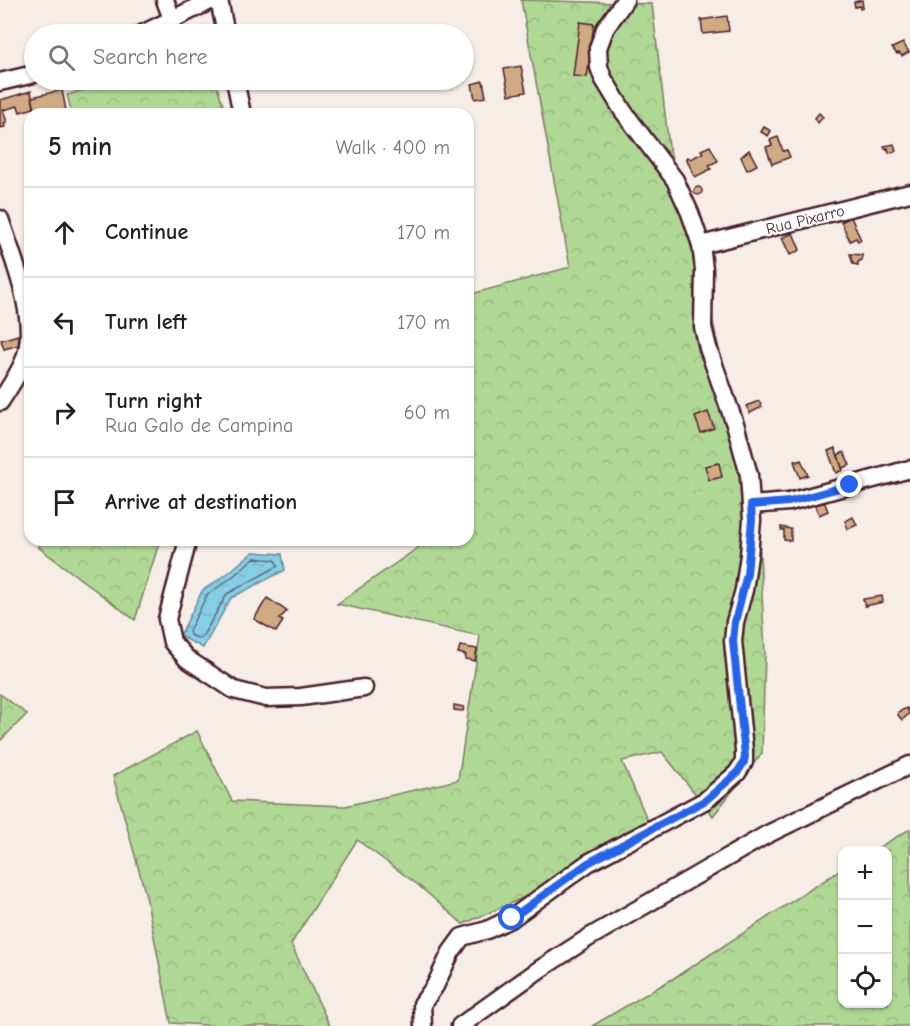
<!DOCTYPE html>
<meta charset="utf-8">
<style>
:root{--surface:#fff;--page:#f6f6f6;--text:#202124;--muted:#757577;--line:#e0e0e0}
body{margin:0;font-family:"Comic Neue",sans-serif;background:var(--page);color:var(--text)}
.controls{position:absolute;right:18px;bottom:18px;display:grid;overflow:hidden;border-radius:12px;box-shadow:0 2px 4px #0004}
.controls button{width:54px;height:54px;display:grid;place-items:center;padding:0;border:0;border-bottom:2px solid var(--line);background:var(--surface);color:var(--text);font:30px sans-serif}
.stop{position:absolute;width:18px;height:18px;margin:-14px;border:4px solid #2563eb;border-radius:50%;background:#fff}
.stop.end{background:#2563eb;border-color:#fff;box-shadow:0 2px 6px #0008}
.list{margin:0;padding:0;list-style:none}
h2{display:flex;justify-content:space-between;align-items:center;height:78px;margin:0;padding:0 24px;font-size:26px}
h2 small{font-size:20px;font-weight:400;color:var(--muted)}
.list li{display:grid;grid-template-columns:39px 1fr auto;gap:18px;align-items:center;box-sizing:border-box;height:90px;padding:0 24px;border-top:2px solid var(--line)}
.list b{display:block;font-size:22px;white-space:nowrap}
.list p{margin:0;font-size:20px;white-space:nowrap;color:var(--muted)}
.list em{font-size:20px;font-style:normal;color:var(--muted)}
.icon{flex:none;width:33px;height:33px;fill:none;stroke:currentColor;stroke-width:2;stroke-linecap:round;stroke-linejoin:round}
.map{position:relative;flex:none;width:910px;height:1026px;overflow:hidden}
.search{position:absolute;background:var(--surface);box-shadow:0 2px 4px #0004;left:24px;top:24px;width:450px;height:66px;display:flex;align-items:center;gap:15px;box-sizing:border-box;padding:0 21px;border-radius:33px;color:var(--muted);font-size:22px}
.panel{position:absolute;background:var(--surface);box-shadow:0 2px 4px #0004;left:24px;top:108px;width:450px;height:438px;border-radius:18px}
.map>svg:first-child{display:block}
</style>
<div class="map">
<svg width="910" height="1026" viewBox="0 0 910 1026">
<defs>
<pattern id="forest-crowns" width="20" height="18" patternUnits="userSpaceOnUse" patternTransform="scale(1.5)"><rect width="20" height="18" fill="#afd895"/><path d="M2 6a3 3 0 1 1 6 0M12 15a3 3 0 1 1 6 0" fill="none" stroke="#98b981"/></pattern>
<pattern id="water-ripples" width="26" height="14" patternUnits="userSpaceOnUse" patternTransform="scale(1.5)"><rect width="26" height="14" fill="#85cfe6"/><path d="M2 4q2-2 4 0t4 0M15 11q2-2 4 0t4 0" fill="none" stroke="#74b1c5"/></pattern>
</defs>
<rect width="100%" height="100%" fill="#f6eee6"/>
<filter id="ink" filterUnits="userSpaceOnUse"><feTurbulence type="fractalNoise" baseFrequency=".0167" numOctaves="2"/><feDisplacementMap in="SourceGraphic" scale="12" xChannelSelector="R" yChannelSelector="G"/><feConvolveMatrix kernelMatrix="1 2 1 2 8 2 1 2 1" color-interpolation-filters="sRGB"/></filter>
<g filter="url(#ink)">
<!-- forest -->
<g fill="url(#forest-crowns)" stroke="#7c7c60" stroke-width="1.5">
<polygon points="521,0 652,4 669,147 703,275 759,535 765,653 762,753 713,816 662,752 622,761 652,831 550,886 463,924 418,885 357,840 291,944 330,1026 225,1026 171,1023 146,896 113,776 197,731 232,801 345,806 458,780 480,636 337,604 419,547 416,540 468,540 468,295 570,267"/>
<polygon points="116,80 215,80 226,114 72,114 67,95"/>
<polygon points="42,540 160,540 135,620 38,547"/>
<polygon points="0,694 27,714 0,741"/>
<polygon points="910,829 910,1026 592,1026 674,978 842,869 842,1004 888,1004 888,850 874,850"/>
</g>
<!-- water -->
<polygon fill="url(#water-ripples)" stroke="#6d899b" stroke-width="1.5" points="253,552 282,554 285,570 231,598 203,648 180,636 202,591 228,573"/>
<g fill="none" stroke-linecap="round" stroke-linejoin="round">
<!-- shore -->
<polygon stroke="#626576" stroke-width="1.5" points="254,558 275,560 278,566 227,594 201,639 190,635 189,631 207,595 231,578"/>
</g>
<!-- building -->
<g fill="#d0aa82" stroke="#4a1f2b" stroke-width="1.5">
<polygon points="862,0 863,8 860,9 860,6 855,7 854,2"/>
<polygon points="727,16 729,31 703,34 701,20"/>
<polygon points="580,22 594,24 587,77 573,76"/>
<polygon points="903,43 909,52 902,56 899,53 897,54 892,48"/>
<polygon points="521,66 526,92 509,95 504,69"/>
<polygon points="483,81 486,97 475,99 472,84"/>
<polygon points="62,90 66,110 48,114 36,114 32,97"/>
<polygon points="31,91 34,108 20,112 18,106 3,110 7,122 4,123 5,127 0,128 0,100"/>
<polygon points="819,113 823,117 818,123 814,119"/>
<polygon points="764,127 771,131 768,136 761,132"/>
<polygon points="778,137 783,151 787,150 790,157 772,164 766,147 772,145 770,140"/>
<polygon points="894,144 896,151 889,153 888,148 885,149 884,146"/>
<polygon points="710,146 718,161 709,165 711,169 695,177 686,158 688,157 690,159 703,153 701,150"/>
<polygon points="749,150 757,165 747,170 741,157"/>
<circle cx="698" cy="191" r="4"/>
<polygon points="851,217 861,240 858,241 856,238 850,241 841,222"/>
<polygon points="793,233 800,250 790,255 782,238"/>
<polygon points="850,254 862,255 862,260 858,262 858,265 853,264"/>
<polygon points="18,335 19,345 4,349 1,340"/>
<polygon points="759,401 762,407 750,413 746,406"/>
<polygon points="708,412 714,428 701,433 695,417"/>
<polygon points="835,448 843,470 836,473 828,451"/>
<polygon points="844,452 850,465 842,468 838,455"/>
<polygon points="796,460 797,462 801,460 808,475 800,478 794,461"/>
<polygon points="719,463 722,477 709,480 705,466"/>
<polygon points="824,501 828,511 819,515 815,504"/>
<polygon points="853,517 857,525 848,529 845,521"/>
<polygon points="781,527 791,529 791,541 784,540 784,530 781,530"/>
<polygon points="882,596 883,602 865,606 863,599"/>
<polygon points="267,598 287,611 279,619 283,621 276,632 254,619"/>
<polygon points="460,646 477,649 475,661 465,659 466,655 458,653"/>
<polygon points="454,705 464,707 463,711 454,710"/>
<polygon points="907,708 909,714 902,720 898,715 898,712"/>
</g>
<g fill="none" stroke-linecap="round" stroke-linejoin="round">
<defs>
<g id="minor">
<polyline points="165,0 172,19"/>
<polyline points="219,0 226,34"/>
<polyline points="142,34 212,0"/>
<polyline points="235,80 242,114"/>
<polyline points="0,82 34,74"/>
<path d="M0 219C12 256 39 319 25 358 19 374 9 388 0 402"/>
<polyline points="701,245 910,193"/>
<polyline points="751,505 789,502 910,469"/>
<polyline points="188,540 167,619 172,642 187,659 234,690 266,698 301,697 364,688"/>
<polyline points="423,1026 422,1004 435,986 451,952 462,937 487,930 512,918 588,863 706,800 737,773 744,762 744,750 733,641 735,622 744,590 749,555 752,520 749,475 736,427 708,348 703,327 704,269 701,245 690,213 675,180 623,111 603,78 599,67 598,48 605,29 625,0"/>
<polyline points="460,1026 540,969 588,938 766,835 910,765"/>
</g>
</defs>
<!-- minor casing -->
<use href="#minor" stroke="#4a1f2b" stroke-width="21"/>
<!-- minor -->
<use href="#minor" stroke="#fff" stroke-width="16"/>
</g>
</g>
<g fill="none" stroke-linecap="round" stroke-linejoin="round" filter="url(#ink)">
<!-- route -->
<polyline stroke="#2563eb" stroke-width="8" points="512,918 588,863 706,800 737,773 744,762 745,756 733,641 735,622 747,574 752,520 751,505 789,502 850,485"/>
</g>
<g text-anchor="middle" stroke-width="4.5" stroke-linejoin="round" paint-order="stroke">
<!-- street labels -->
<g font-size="16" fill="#4a1f2b" stroke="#fff">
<text transform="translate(805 219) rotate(-14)" y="6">Rua Pixarro</text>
</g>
</g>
</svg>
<div class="controls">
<button>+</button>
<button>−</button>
<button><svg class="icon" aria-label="locate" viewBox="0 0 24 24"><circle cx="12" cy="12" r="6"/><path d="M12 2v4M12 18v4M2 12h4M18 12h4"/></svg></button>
</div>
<div class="stop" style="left:512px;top:918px"></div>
<div class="stop end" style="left:850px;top:485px"></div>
<div class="search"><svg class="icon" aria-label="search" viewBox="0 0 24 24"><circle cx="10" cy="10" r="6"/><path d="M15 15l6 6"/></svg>Search here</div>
<section class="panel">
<h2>5 min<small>Walk · 400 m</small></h2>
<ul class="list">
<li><svg class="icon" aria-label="ahead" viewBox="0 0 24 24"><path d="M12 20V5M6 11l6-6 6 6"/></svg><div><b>Continue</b></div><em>170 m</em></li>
<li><svg class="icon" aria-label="left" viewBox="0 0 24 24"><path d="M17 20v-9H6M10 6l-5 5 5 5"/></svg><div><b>Turn left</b></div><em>170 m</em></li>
<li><svg class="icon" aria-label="right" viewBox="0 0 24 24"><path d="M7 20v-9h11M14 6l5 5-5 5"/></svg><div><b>Turn right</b><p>Rua Galo de Campina</p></div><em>60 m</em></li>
<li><svg class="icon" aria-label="arrive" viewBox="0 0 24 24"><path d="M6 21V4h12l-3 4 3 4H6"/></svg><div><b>Arrive at destination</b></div></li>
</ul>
</section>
</div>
